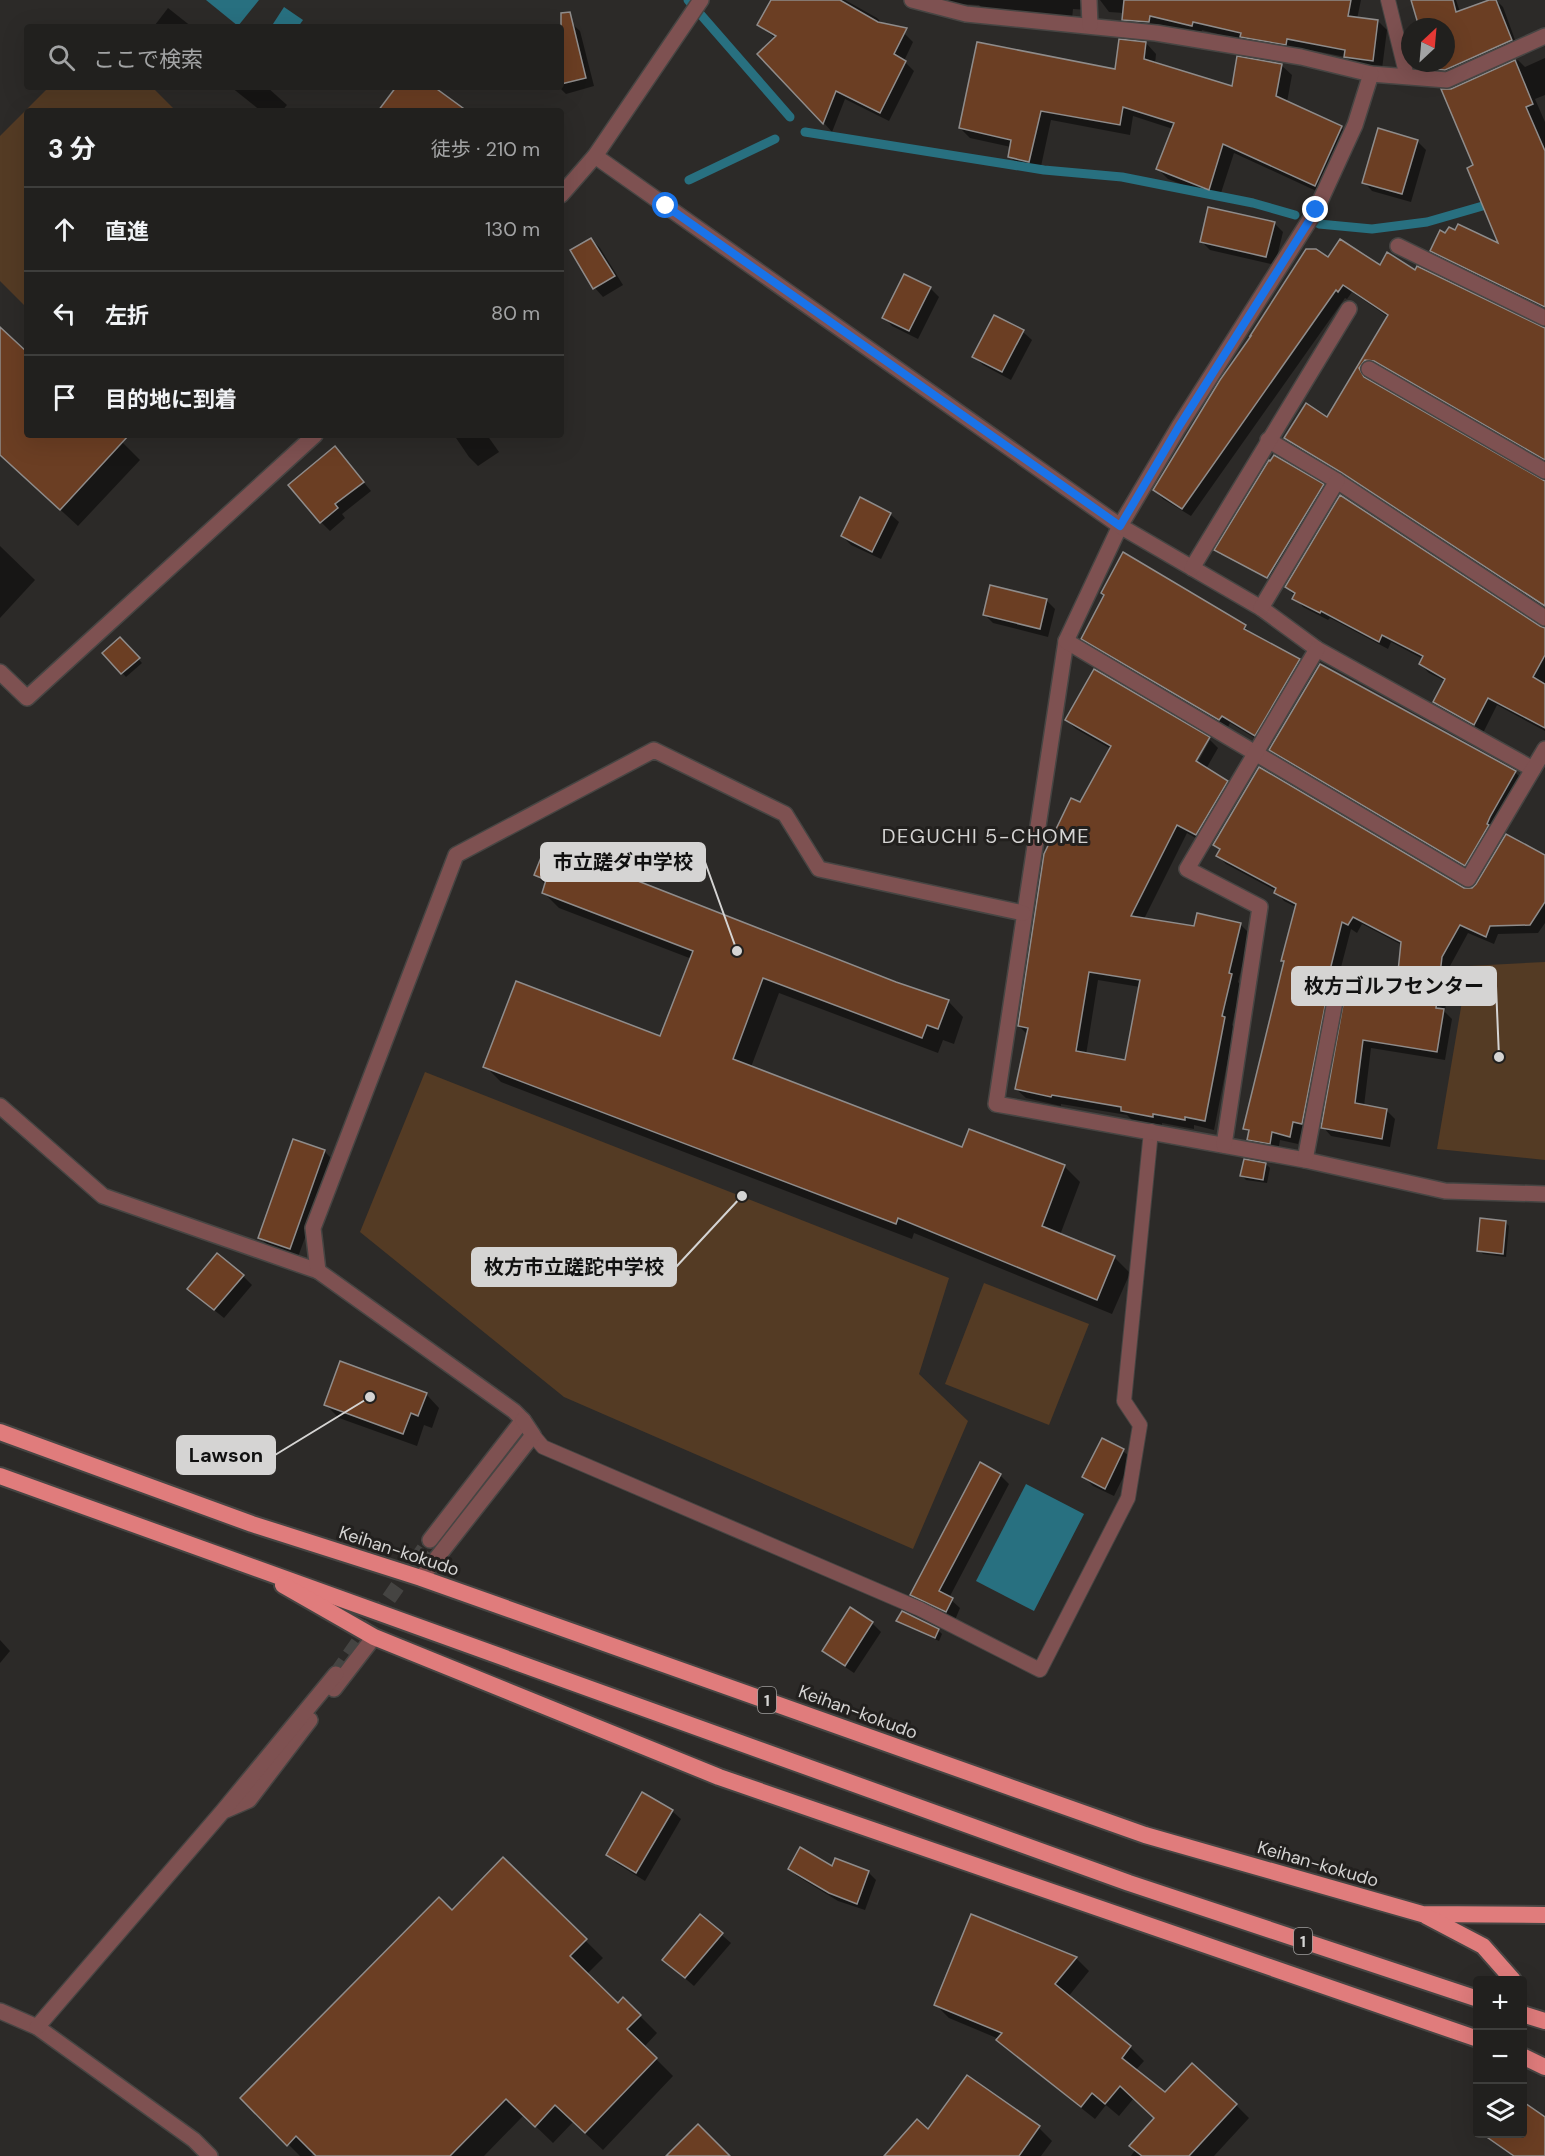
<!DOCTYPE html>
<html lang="ja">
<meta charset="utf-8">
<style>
:root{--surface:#21201e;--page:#2d2d2b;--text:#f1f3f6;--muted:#a2a3a4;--line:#3e3e3c}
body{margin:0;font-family:"DM Sans","Noto Sans JP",sans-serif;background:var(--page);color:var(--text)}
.controls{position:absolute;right:18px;bottom:18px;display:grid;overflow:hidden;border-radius:6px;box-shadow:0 6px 24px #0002}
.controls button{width:54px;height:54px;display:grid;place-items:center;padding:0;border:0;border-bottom:2px solid var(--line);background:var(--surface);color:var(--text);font:30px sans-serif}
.compass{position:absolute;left:1401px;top:18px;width:54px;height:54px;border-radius:50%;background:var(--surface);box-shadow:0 6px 24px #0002;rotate:26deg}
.stop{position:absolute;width:18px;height:18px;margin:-14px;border:4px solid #1a73e8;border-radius:50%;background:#fff}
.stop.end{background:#1a73e8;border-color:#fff;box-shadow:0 2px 6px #0008}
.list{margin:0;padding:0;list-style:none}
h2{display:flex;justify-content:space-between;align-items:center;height:78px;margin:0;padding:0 24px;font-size:26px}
h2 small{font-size:20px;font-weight:400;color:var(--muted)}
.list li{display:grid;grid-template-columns:39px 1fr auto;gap:18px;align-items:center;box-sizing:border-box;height:84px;padding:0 24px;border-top:2px solid var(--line)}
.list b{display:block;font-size:22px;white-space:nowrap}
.list em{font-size:20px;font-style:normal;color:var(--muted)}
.icon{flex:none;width:33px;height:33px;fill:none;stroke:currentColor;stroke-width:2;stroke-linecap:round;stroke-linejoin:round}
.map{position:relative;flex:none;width:1545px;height:2156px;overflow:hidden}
.search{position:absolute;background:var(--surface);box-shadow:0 6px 24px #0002;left:24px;top:24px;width:540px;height:66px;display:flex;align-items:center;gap:15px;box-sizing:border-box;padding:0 21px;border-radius:6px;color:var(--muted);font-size:22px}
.panel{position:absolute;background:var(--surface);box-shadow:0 6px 24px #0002;left:24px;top:108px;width:540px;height:330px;border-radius:6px}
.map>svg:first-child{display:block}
</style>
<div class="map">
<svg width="1545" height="2156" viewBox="0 0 1545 2156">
<rect width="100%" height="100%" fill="#2c2a28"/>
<!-- green -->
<g fill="#543b24">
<polygon points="49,87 152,87 176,111 27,111 27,308 0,281 0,136"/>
<polygon points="1545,962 1545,1160 1437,1149 1468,966"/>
<polygon points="425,1072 949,1278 919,1374 968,1421 913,1549 564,1397 360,1232"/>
<polygon points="984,1283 1089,1324 1049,1425 945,1384"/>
</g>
<!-- water -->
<g fill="#287080">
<polygon points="206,0 259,0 238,26"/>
<polygon points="284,7 303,20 298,27 271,27"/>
<polygon points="1026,1484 1084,1514 1034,1611 976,1581"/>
</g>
<!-- shadow -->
<g fill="#0007" fill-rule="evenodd">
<polygon points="773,0 845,0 877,18 884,25 904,33 913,42 904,61 914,71 889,121 845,99 832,132 824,123 760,54 776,39 759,25"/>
<polygon points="930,0 1096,0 1088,10 1073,9 1072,19 988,14 979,5 939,3"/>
<polygon points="1100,0 1361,0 1357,19 1378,21 1387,30 1382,69 1355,66 1346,57 1295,47 1294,53 1202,30 1201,34 1158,24 1158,31 1132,28 1123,19 1124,13 1109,12"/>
<polygon points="1417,0 1456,0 1460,12 1496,0 1503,7 1518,48 1438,76 1430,68 1429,63 1446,63 1446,27 1420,27"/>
<polygon points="168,8 192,27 157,27 155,25"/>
<polygon points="571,23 580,31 594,86 566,94 559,87 561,87 561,27 553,27"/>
<polygon points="1146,43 1156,54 1155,64 1233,88 1281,65 1292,75 1287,102 1341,127 1351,138 1325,195 1234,153 1219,199 1168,179 1158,169 1173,129 1133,116 1130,135 1051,120 1040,171 1020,166 1009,156 1011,147 970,138 960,128 1116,71"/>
<polygon points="1545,58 1545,95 1535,99 1545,122 1545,310 1440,259 1432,250 1501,246 1451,90 1518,60 1525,67"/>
<polygon points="231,87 267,87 287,105 282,111 261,111"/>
<polygon points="1417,141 1426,150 1411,202 1372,191 1364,182"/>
<polygon points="1274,223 1283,232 1275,265 1210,250 1202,242"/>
<polygon points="591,239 600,248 623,285 603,297 595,288 572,251"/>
<polygon points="1328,259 1415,273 1540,328 1545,328 1545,462 1384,369 1373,368 1367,378 1369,382 1545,482 1545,608 1353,481 1295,447 1286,438 1328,419 1388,317 1352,292 1347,299 1345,298 1191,516 1163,499 1154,490"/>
<polygon points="930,288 939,297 918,339 892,326 884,317"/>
<polygon points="995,317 1023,332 1032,340 1011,380 983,365 974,357"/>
<polygon points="0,329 27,354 27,435 115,435 140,460 78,526 0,454"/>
<polygon points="454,435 487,435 499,452 478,466 469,457"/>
<polygon points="335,448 371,491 342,514 345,518 330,531 321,522"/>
<polygon points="1323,486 1329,491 1275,580 1221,552 1221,555 1216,550"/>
<polygon points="890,514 899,522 881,559 851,545 842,536"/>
<polygon points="0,546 35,580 0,618"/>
<polygon points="1287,587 1545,628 1545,731 1497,705 1483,733 1443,710 1434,702 1445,681 1429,673 1420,664 1423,659 1391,642 1388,649 1330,618 1328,620 1303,607"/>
<polygon points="1046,600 1055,609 1048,637 993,623 985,615"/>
<polygon points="1245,627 1253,635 1299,660 1307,669 1263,743 1230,723 1228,727 1091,647 1083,638"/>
<polygon points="120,639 142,663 126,677 104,653"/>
<path d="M1066 720 1209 739 1191 767 1194 769 1210 740 1218 748 1206 769 1227 782 1237 791 1206 844 1187 833 1144 919 1195 928 1240 924 1250 934 1238 982 1241 985 1232 1025 1234 1028 1214 1130 1194 1125V1129L1162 1123V1125L1132 1120 1127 1115 1061 1104V1106L1026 1098 1016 1089 1028 1035 1019 1026 1080 804 1111 749 1076 729ZM1098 980 1140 987 1126 1062 1086 1055Z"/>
<polygon points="1271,749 1515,772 1524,781 1475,874 1280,759"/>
<polygon points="1215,844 1463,889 1473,889 1545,857 1545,923 1538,933 1498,934 1494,944 1468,933 1450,966 1445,1012 1452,1019 1445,1060 1371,1048 1364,1106 1387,1111 1395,1119 1390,1147 1331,1136 1323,1127 1347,995 1396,1003 1402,945 1362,924 1357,933 1351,929 1333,998 1310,1132 1302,1130 1298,1144 1280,1140 1278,1151 1257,1148 1249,1139 1250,1133 1244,1128 1285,963 1283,960 1296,907 1284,901 1276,891 1226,864 1218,856 1221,850"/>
<polygon points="536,875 896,983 948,1001 963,1017 954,1044 943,1040 938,1053 779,993 751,1067 963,1149 1064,1166 1080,1182 1060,1235 1114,1257 1130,1273 1112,1314 914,1233 912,1239 501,1082 485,1066 661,1038 692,959 559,908 543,892 546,885"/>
<polygon points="324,1151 333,1160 298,1257 269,1246 260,1238"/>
<polygon points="1266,1164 1270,1168 1267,1183 1246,1180 1242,1176"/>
<polygon points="1505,1222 1509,1226 1506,1257 1483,1254 1479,1250"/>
<polygon points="243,1276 252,1285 224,1318 198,1297"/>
<polygon points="426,1394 439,1408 432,1428 424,1425 417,1446 339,1418 326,1405"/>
<polygon points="1123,1451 1132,1459 1114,1496 1093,1486 1084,1477"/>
<polygon points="1000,1475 1009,1484 949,1598 960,1608 955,1620 921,1603 912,1595"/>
<polygon points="898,1621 938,1630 942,1634 939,1641 902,1624"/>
<polygon points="872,1623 881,1632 854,1673 833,1659 824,1650"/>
<polygon points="0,1640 10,1651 0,1663"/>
<polygon points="672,1811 681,1819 645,1881 616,1863 608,1855"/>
<polygon points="503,1859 603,1958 587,1974 618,2005 623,1999 657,2033 644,2047 673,2076 603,2150 573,2122 553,2143 524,2115 484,2156 318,2156 315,2152 311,2156 300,2156 242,2098 452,1912"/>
<polygon points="833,1868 868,1872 876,1880 865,1910 838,1901 797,1876 789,1869"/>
<polygon points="700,1916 731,1943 694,1986 673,1968"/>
<polygon points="972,1916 1076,1958 1089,1971 1068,1997 1130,2047 1144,2061 1135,2071 1165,2095 1236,2105 1249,2118 1214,2156 1131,2156 1156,2119 1134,2098 1119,2116 1106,2105 1095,2119 1012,2053 999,2039 949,2018 936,2005"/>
<polygon points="1039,2128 1052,2141 1041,2156 890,2156 928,2131"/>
</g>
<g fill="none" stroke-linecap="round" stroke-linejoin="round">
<!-- stream -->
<g stroke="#287080" stroke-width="9">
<polyline points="688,0 790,117"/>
<polyline points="805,132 1044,170 1122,177 1253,203 1295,215"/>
<polyline points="689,180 775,139"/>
<polyline points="1319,224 1372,229 1427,222 1493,203"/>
</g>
</g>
<!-- building -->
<g fill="#6b3e23" stroke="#8f8c8b" stroke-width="1.5" fill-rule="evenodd">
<polygon points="771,0 840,0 878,22 907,28 894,54 906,61 880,113 836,91 823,124 757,54 776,36 757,25"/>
<polygon points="1124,0 1351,0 1348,16 1378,20 1373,61 1344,57 1345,50 1287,39 1286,45 1240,37 1241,33 1193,22 1192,26 1150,16 1149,22 1122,20"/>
<polygon points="1411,0 1453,0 1456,12 1489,0 1496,0 1512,40 1445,70 1433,69 1430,63 1446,63 1446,27 1419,27"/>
<polygon points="570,12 586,78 561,84 561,13"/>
<polygon points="1119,39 1146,42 1144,59 1232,86 1237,56 1282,64 1276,96 1342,126 1315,186 1223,144 1209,190 1156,169 1174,123 1123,107 1120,125 1041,111 1029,162 1008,157 1011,140 959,128 977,42 1115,69"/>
<polygon points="1515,60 1533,104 1526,107 1545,151 1545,307 1430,251 1440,230 1445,233 1449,227 1455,230 1458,224 1498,243 1467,168 1473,165 1441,89 1451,89"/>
<polygon points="396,87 434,87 467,111 378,111"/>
<polygon points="1378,128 1418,140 1402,194 1362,183"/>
<polygon points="1208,207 1275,222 1266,257 1200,242"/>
<polygon points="591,238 615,276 593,289 570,250"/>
<polygon points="1340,239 1380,265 1387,252 1415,270 1417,266 1545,328 1545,460 1374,361 1365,360 1359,368 1364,377 1545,481 1545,606 1342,473 1284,438 1306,403 1327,417 1388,315 1343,285 1338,292 1336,290 1182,509 1153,490 1220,380 1251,336 1250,336 1306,249 1316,249 1328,257"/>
<polygon points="904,274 931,287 909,331 882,318"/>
<polygon points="994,315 1024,330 1002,372 972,357"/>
<polygon points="0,327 27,352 27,435 129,435 60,510 0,455"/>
<polygon points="335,446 364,482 335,504 338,508 320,523 288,485"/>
<polygon points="1274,455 1324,484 1267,578 1214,550 1269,460 1270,461"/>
<polygon points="1340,495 1540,626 1545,628 1545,655 1533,677 1545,684 1545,728 1488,698 1474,725 1433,702 1445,679 1419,664 1423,656 1382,635 1379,642 1321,611 1320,613 1292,599 1295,593 1285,587"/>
<polygon points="860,497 891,513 872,552 841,536"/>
<polygon points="1123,552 1246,625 1244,629 1300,659 1255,736 1222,716 1219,720 1081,639 1104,595 1101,593"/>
<polygon points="990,585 1047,599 1040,629 983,615"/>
<polygon points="120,637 140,658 121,674 102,653"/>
<polygon points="1320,664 1516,771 1490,817 1487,824 1489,825 1465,866 1269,750"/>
<path d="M1094 669 1210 737 1196 761 1228 781 1196 835 1177 825 1131 916 1194 926 1197 913 1241 923 1229 973 1232 974 1222 1016 1225 1017 1205 1121 1185 1117V1120L1153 1114V1117L1121 1111V1107L1052 1095 1051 1097 1015 1089 1028 1028 1018 1026 1044 854 1071 798 1080 802 1111 746 1065 720ZM1089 972 1140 980 1125 1060 1076 1051Z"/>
<polygon points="1259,767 1464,888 1472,888 1476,884 1506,834 1545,855 1545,902 1530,925 1490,926 1486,937 1460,925 1442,957 1436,1008 1444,1009 1437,1052 1363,1040 1355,1103 1387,1109 1382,1139 1321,1128 1345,993 1395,1001 1401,942 1353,917 1348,925 1342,922 1325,990 1328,991 1302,1124 1293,1122 1290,1137 1272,1132 1270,1144 1247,1140 1249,1130 1243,1129 1284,961 1281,961 1296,904 1274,893 1276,888 1216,856 1220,849 1213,845"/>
<polygon points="546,845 896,982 949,1000 938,1029 927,1025 922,1038 763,978 733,1059 962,1147 969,1129 1065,1165 1042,1226 1115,1256 1097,1300 898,1218 896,1224 483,1067 516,981 660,1036 693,951 542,893 546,880 534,875"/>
<polygon points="293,1139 325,1150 290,1249 258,1238"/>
<polygon points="1244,1159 1266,1163 1263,1180 1240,1176"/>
<polygon points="1480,1218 1506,1221 1503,1254 1477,1251"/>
<polygon points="217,1253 244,1275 214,1310 187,1289"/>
<polygon points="340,1361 427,1393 418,1416 411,1413 403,1434 324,1405"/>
<polygon points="1102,1438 1124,1449 1105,1489 1082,1477"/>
<polygon points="980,1462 1001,1474 939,1591 953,1598 946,1612 910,1595"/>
<polygon points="850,1607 873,1622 845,1666 822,1651"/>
<polygon points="902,1611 939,1629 935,1638 896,1621"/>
<polygon points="642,1792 673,1810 636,1873 606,1855"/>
<polygon points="800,1847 832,1866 835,1858 869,1871 857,1904 829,1893 788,1869"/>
<polygon points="503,1857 587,1939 570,1956 618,2003 623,1997 641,2015 627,2029 657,2058 585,2133 555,2105 535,2127 506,2099 450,2156 316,2156 296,2136 287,2146 240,2098 439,1897 452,1910"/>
<polygon points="700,1914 723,1933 685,1978 662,1960"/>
<polygon points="971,1914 1077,1957 1055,1984 1131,2046 1122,2058 1165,2092 1192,2063 1237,2104 1189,2156 1142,2156 1129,2146 1154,2118 1120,2086 1105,2104 1092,2093 1081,2107 996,2040 1002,2033 934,2005"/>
<polygon points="967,2075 1040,2126 1019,2156 884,2156 917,2119 928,2129"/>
<polygon points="1522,2101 1545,2117 1545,2156 1514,2156 1481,2133 1522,2133"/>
<polygon points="698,2124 730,2156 666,2156"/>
</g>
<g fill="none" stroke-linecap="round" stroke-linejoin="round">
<!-- minor-tunnel -->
<polyline stroke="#454442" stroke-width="15" stroke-dasharray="15 8" stroke-linecap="butt" points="336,1674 430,1540"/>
<defs>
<g id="service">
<polyline points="1388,0 1407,77"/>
<polyline points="533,1435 543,1447 920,1609 1040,1670 1128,1498 1140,1425 1124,1401 1151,1131"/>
</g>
<g id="minor">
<polyline points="912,0 966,14 1156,33 1301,57 1371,74 1447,80 1545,36"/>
<polyline points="1089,0 1090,25"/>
<polyline points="1371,74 1355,125 1316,210 1178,428 1120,526 1066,641 996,1104 1305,1160 1445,1191 1545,1194"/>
<polyline points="595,156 1120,526 1261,608 1317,649 1533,769"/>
<polyline points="561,195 595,156 701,0"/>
<polyline points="1398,246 1545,318"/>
<polyline points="1369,369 1545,471"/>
<polyline points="1268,440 1337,481 1545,618"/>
<polyline points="1192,568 1349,309"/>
<polyline points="1261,608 1337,481"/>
<polyline points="1066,641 1468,879 1545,749"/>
<polyline points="0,672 27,698 315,435"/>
<polyline points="0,1106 103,1196 318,1271"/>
<polyline points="1224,1145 1260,907 1187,869 1317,649"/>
<polyline points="1305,1160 1336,996"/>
<polyline points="430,1540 523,1420 514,1411 318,1271 313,1228 456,855 654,750 785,814 819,869 1023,913"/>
<polyline points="421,1578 533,1435 523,1420"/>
<polyline points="334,1689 374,1637"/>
<polyline points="226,1810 249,1800 310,1720"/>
<polyline points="0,2011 37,2027 194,2140 210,2156"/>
<polyline points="37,2027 223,1811 336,1674"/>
</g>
<g id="trunk">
<polyline points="0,1432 252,1524 421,1578 1145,1835 1422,1914 1545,1915"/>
<polyline points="0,1476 1129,1883 1478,1999"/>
<polyline points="283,1585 374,1637 719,1777 1478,2039"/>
<polyline points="1426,1916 1483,1946 1513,1980"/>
<polyline points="1522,2014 1545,2021"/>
<polyline points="1522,2056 1545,2067"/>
</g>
</defs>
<!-- service casing -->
<use href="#service" stroke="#474543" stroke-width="16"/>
<!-- minor casing -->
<use href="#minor" stroke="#474543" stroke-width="18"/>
<!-- trunk casing -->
<use href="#trunk" stroke="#474543" stroke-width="20"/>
<!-- service -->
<use href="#service" stroke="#7e5151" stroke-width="14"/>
<!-- minor -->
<use href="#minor" stroke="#7e5151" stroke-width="15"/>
<!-- trunk -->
<use href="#trunk" stroke="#e07c7c" stroke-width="16"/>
</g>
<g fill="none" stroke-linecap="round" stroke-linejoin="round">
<!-- route -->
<polyline stroke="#1a73e8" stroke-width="8" points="666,206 1120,526 1178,428 1316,210"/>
</g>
<g text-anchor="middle" stroke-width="6" stroke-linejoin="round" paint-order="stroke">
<!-- shield labels -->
<g fill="#22201e" stroke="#9f9e9d" stroke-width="1.5">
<rect x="758" y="1687" width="18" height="26" rx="4.5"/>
<rect x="1294" y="1928" width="18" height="26" rx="4.5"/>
</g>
<g font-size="16" font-weight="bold" fill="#d5d4d3">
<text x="767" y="1706">1</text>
<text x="1303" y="1947">1</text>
</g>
<!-- street labels -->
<g font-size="18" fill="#d5d4d3" stroke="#22201e">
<text transform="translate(399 1551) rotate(18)" y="6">Keihan-kokudo</text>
<text transform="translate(858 1712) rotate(20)" y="6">Keihan-kokudo</text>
<text transform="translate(1318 1864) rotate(16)" y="6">Keihan-kokudo</text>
</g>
<!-- neighbourhood labels -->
<g font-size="20" letter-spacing="1.5" fill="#d5d4d3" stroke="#22201e">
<text x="986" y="843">DEGUCHI 5-CHOME</text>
</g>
</g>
<!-- callouts -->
<path fill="none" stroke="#d5d4d3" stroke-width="2" d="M737 951L705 862M1499 1057L1496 986M742 1196L676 1267M370 1397L275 1455"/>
<g fill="#d5d4d3" stroke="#22201e" stroke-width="2">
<circle cx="737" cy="951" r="6"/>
<circle cx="1499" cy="1057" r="6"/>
<circle cx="742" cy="1196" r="6"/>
<circle cx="370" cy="1397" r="6"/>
</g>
<g fill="#d5d4d3" stroke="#d5d4d3" stroke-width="2">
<rect x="541" y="843" width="164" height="38" rx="6"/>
<rect x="1292" y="967" width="204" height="38" rx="6"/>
<rect x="472" y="1248" width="204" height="38" rx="6"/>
<rect x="177" y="1436" width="98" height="38" rx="6"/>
</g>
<g font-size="20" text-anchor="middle" font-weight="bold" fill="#111">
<text x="623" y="869">市立蹉ダ中学校</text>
<text x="1394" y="993">枚方ゴルフセンター</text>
<text x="574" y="1274">枚方市立蹉跎中学校</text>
<text x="226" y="1462">Lawson</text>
</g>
</svg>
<div class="controls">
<button>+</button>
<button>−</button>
<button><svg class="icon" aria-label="layers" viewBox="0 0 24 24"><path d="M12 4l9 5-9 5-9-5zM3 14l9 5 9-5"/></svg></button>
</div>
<svg class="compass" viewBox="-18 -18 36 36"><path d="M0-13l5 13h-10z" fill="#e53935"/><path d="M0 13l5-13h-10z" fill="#a2a3a4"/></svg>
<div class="stop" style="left:666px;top:206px"></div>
<div class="stop end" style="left:1316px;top:210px"></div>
<div class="search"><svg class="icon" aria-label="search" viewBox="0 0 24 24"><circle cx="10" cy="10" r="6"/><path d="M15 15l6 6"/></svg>ここで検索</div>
<section class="panel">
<h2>3 分<small>徒歩 · 210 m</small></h2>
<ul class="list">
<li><svg class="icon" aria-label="ahead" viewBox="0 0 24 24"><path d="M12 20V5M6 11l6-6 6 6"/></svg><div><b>直進</b></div><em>130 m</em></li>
<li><svg class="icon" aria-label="left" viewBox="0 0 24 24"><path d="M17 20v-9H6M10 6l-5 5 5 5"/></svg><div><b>左折</b></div><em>80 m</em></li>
<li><svg class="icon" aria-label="arrive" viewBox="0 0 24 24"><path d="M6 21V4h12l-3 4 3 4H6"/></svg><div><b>目的地に到着</b></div></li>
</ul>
</section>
</div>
